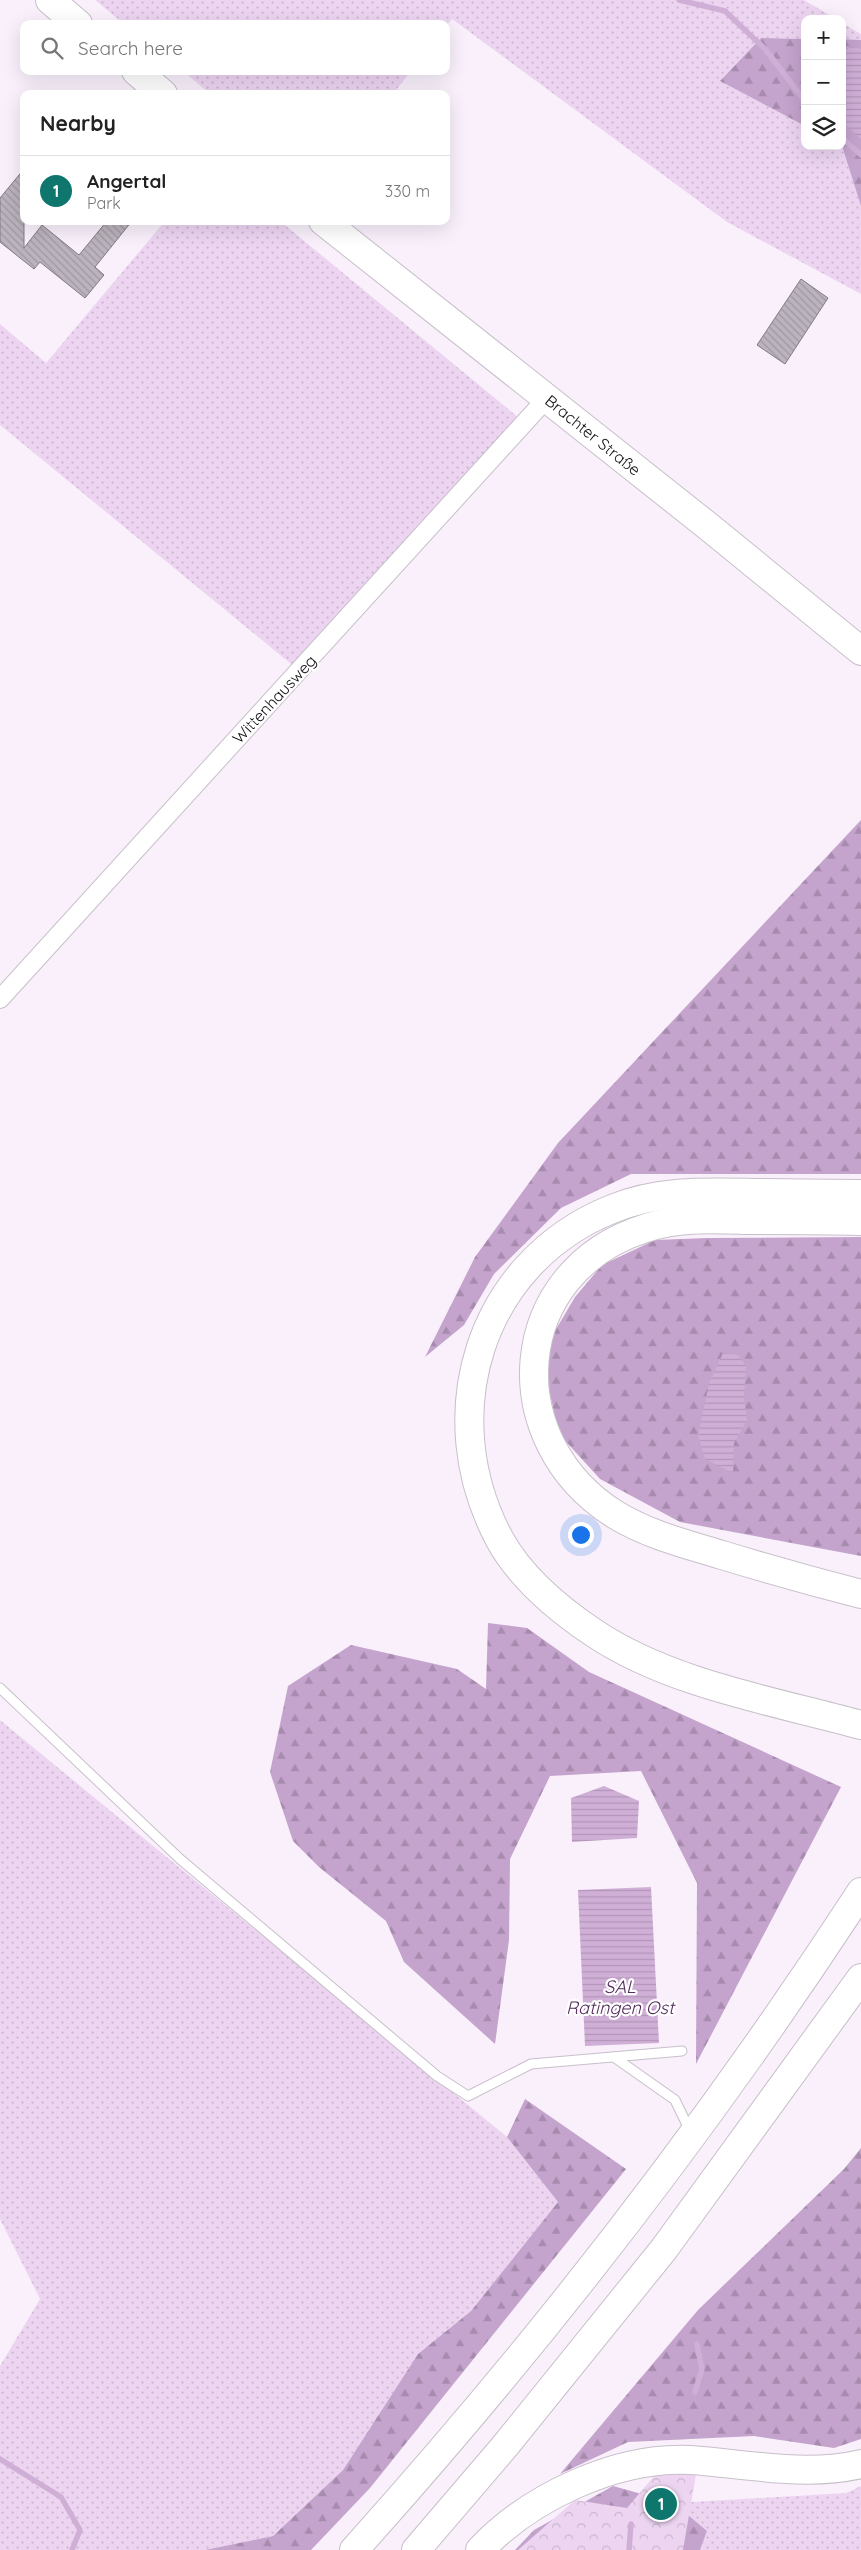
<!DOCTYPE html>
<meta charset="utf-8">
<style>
:root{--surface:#fff;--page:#f6f6f6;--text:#222;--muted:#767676;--line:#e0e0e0;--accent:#0f766e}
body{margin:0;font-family:Quicksand,sans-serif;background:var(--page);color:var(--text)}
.controls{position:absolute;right:15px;top:15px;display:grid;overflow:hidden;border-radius:10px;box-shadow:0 5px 20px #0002}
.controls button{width:45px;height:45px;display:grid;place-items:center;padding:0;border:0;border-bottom:1px solid var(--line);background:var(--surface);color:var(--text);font:25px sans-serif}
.you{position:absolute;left:580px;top:1534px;width:18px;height:18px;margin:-12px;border:4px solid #fff;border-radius:50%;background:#1a73e8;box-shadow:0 0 0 8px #1a73e833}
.badge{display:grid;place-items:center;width:32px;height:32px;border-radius:50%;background:var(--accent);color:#fff;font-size:16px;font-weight:700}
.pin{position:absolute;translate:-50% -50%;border:2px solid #fff;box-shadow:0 1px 5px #0006}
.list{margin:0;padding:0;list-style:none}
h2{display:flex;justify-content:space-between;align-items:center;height:65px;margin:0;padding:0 20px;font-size:21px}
h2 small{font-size:16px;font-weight:400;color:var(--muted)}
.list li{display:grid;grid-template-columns:32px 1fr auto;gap:15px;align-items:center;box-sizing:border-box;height:70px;padding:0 20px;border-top:1px solid var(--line)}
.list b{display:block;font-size:19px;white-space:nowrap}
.list p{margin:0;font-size:16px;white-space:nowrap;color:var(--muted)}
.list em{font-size:16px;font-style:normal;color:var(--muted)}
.icon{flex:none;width:28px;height:28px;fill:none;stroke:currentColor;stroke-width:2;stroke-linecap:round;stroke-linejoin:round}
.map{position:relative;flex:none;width:861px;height:2550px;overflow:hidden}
.search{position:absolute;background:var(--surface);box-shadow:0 5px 20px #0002;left:20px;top:20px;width:430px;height:55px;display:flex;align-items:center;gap:12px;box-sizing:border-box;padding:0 18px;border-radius:10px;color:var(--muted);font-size:19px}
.panel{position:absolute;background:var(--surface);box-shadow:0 5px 20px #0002;left:20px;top:90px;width:430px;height:135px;border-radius:10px}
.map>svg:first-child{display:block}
</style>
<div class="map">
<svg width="861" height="2550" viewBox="0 0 861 2550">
<defs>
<pattern id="grass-dots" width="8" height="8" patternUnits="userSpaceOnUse" patternTransform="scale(1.25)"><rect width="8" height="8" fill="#edd5f2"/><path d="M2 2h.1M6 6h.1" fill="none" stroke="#cab6ce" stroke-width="1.8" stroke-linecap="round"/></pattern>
<pattern id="forest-firs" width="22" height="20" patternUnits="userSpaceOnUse" patternTransform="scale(1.25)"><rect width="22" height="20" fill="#c4a3cc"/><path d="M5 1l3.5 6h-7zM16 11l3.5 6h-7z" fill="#a78bae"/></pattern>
<pattern id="park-crowns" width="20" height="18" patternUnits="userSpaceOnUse" patternTransform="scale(1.25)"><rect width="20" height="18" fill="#edd5f2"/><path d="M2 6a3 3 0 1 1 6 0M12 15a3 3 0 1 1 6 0" fill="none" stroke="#cab6ce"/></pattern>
<pattern id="water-rules" width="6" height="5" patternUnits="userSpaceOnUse" patternTransform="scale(1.25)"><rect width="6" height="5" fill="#d0afd7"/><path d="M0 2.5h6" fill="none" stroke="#b295b8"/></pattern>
<pattern id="building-back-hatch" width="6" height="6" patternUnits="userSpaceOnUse" patternTransform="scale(1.25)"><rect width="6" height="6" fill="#bbb3bd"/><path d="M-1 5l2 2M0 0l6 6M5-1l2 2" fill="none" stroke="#a099a1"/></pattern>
</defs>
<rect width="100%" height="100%" fill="#f9f0fb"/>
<!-- grass -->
<g fill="url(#grass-dots)">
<polygon points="95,0 804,0 836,19 805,19 805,39 761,38 720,81 805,126 805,146 842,146 861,206 861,294 727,222 452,19 446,26 446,24 124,24"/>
<polygon points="842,23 861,34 861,40 842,39"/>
<polygon points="183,71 411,71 393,94 210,94"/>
<polygon points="165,221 280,221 519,418 296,668 0,425 0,324 46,363"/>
<polygon points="0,1720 507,2137 558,2202 471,2311 418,2354 343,2470 273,2536 205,2550 0,2550 0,2366 40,2299 0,2219"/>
<polygon points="861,2486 861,2550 700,2550 707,2531 674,2503 846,2493"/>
</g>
<!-- forest -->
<g fill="url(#forest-firs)">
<polygon points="761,38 805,39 805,126 720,81"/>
<polygon points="842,39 861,40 861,206 842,146"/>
<polygon points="861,820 861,1174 631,1174 561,1208 494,1274 464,1325 425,1357 475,1257 558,1143"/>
<polygon points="861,1237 861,1556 680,1522 600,1479 559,1434 546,1376 552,1336 575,1297 602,1265 655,1240 707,1238"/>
<polygon points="488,1623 527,1628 589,1672 841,1787 696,2064 697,1883 641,1771 550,1776 510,1859 509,1940 495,2044 404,1962 386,1921 319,1867 293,1841 270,1772 288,1686 351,1645 457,1669 486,1689"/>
<polygon points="525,2099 626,2169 370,2488 311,2550 205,2550 273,2536 343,2470 418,2354 471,2311 558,2202 507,2137"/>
<polygon points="861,2148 861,2439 834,2448 754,2436 628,2442 560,2474 698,2310 844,2169"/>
<polygon points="613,2486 674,2503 707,2531 700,2550 515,2550 534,2530"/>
</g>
<!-- park -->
<polygon fill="url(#park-crowns)" points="698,2463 683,2550 518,2550 575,2500 627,2508 660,2469"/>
<!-- water -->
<g fill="url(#water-rules)">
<polygon points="852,46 861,49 861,139 842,122 842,53"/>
<polygon points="723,1353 738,1355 746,1366 744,1398 747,1420 734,1443 733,1473 705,1459 698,1435 709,1384"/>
<polygon points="604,1786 639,1801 637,1838 572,1842 571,1798"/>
<polygon points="651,1887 659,2043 585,2046 578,1890"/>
</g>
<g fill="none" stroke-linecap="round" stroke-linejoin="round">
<!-- stream -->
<g stroke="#d0afd7" stroke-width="5.5">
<polyline points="679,0 725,11 765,49 805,101"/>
<polyline points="842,138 861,155"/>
<polyline points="695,2392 702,2369 697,2344"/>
<polyline points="0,2459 61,2497 80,2530 72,2550"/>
<polyline points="629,2550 631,2524"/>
</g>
</g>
<!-- building -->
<g fill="url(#building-back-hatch)" stroke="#817983">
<polygon points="24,169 24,248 42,225 79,255 107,221 132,221 95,267 104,275 85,298 40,262 34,269 0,242 0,198"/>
<polygon points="801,279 828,298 785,364 757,345"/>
</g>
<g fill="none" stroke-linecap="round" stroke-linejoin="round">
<defs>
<g id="service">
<polyline points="0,1688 180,1859 437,2076 468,2096 531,2064 682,2051"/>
<polyline points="614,2057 675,2100 690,2131"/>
</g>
<polyline id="minor" points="0,999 547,398"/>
<g id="primary">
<polyline points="50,0 78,24"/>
<polyline points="136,71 163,94"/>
<polyline points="323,221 709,527 861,651"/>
</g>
<g id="motorway">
<path d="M861 1194C825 1194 790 1193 754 1193 705 1192 658 1190 612 1209 478 1263 433 1416 500 1540 521 1578 558 1609 594 1633 670 1684 774 1701 861 1725"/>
<path d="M861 1221C823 1220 785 1220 747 1220 713 1219 678 1217 646 1228 508 1271 497 1441 616 1515 649 1535 686 1544 722 1555 768 1569 814 1582 861 1594"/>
<path d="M354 2550C539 2344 710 2124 861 1892"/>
<polyline points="416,2550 505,2446 664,2249 861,1978"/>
<path d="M480 2550C530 2497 617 2456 691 2460 746 2464 806 2477 861 2464"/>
</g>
</defs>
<!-- service casing -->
<use href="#service" stroke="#c7bfc9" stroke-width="11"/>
<!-- minor casing -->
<use href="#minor" stroke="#c7bfc9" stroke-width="20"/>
<!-- primary casing -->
<use href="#primary" stroke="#c7bfc9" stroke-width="30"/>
<!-- motorway casing -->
<use href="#motorway" stroke="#c7bfc9" stroke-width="30"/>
<!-- service -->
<use href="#service" stroke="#fff" stroke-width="9"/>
<!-- minor -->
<use href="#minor" stroke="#fff" stroke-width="18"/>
<!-- primary -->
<use href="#primary" stroke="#fff" stroke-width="28"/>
<!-- motorway -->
<use href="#motorway" stroke="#fff" stroke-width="28"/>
</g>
<g text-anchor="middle" stroke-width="4.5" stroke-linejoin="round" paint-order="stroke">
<!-- street labels -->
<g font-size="16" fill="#120f12" stroke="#fff">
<text transform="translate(593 435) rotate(39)" y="6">Brachter Straße</text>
<text transform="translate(274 699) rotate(-47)" y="6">Wittenhausweg</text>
</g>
<!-- water labels -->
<g font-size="18" font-style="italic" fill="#542a5d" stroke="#fff">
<text x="620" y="1993">SAL<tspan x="620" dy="21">Ratingen Ost</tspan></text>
</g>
</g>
</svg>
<div class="controls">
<button>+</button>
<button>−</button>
<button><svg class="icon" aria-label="layers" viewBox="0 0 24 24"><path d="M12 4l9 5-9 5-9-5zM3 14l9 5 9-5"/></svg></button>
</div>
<div class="you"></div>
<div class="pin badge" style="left:661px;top:2504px">1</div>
<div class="search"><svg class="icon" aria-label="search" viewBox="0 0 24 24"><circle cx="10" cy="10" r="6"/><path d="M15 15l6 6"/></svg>Search here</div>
<section class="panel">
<h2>Nearby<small></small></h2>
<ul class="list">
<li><span class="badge">1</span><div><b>Angertal</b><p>Park</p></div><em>330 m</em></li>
</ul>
</section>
</div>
